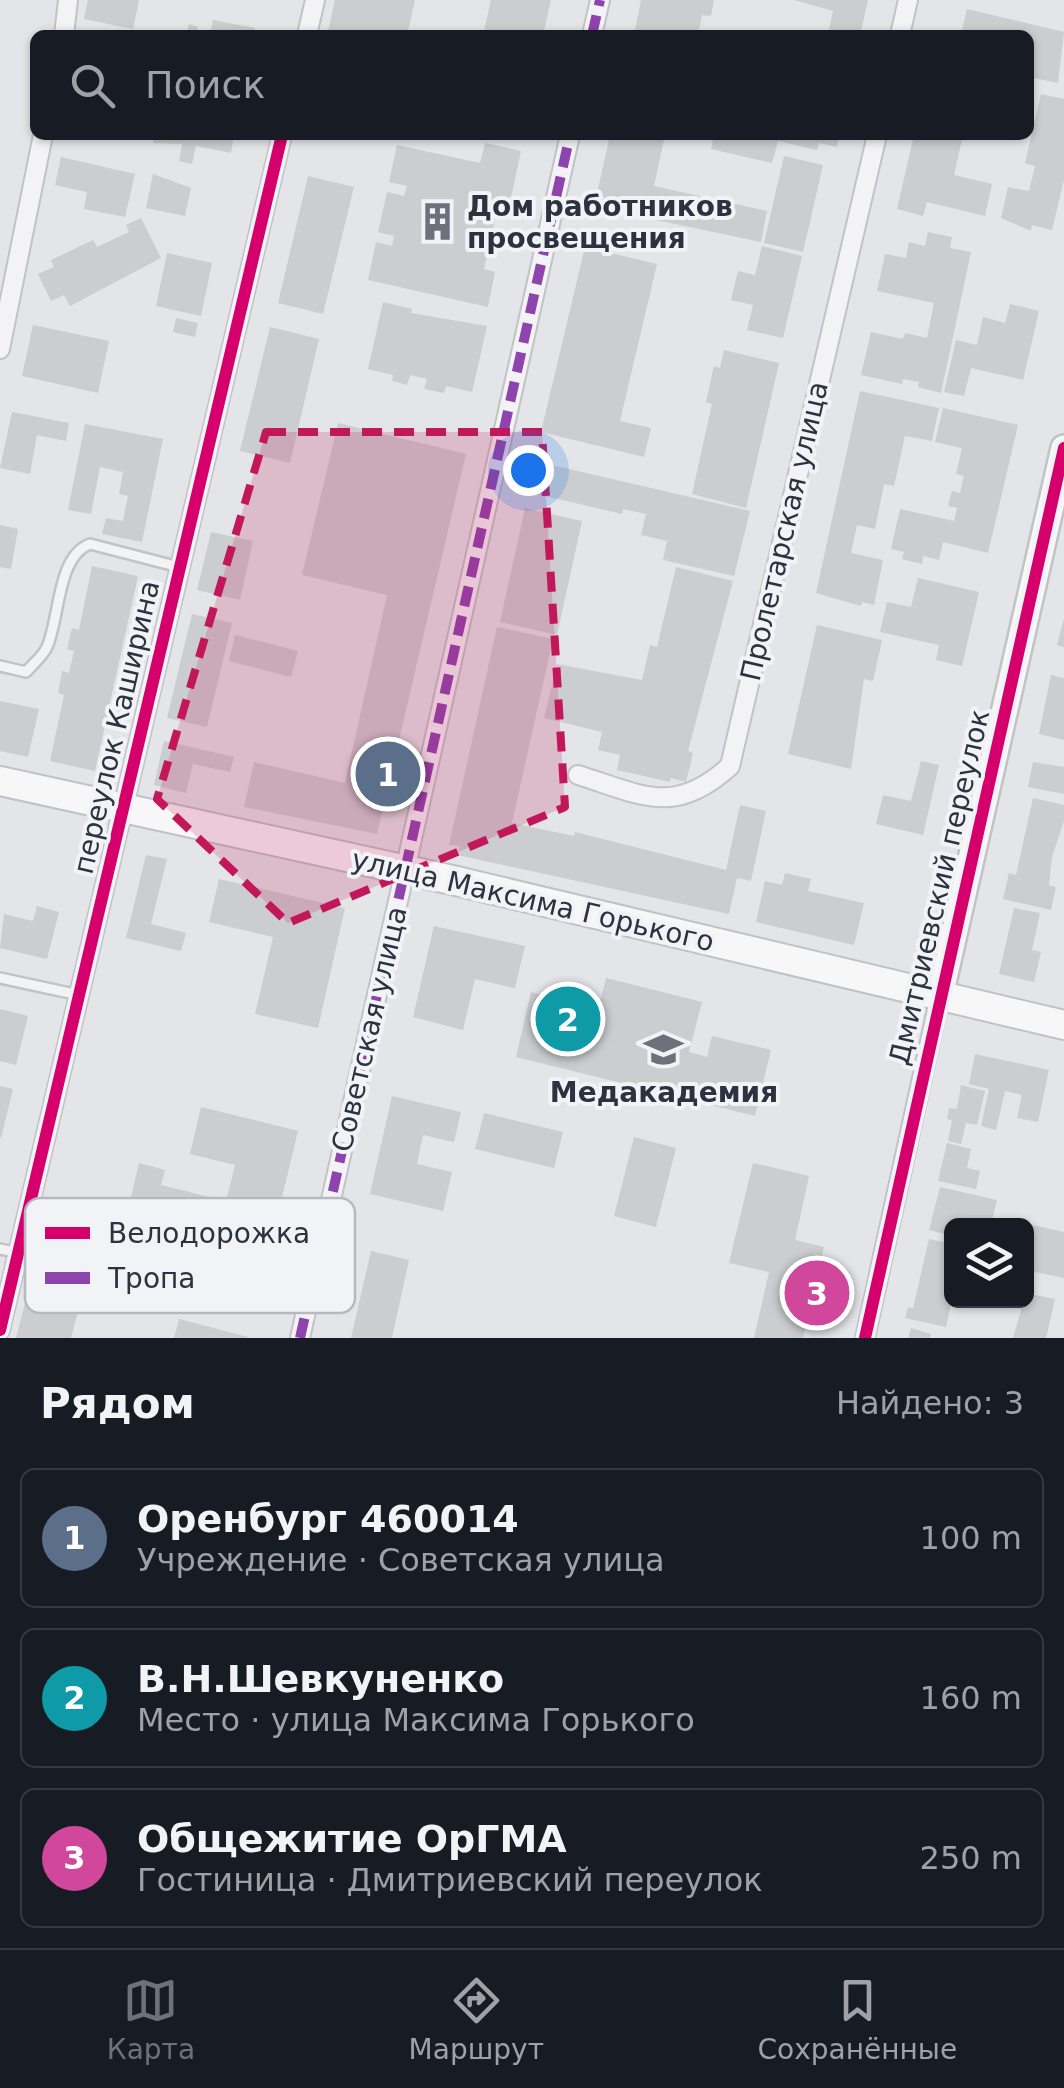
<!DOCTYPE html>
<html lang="ru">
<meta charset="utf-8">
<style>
:root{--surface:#171b24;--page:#20242c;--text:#f1f3f6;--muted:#9ea1a6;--line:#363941;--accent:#6c717b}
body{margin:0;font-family:"DejaVu Sans",sans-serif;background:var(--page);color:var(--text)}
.controls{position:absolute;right:30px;bottom:30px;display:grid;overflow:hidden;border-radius:15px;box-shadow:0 2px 8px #0004}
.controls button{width:90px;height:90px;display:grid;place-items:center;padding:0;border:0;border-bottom:2px solid var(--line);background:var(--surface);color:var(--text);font:50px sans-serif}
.you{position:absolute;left:528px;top:470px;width:35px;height:35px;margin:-25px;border:8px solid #fff;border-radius:50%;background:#1a73e8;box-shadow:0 0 0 15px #1a73e833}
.badge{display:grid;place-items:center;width:65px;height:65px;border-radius:50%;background:var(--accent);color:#fff;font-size:32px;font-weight:700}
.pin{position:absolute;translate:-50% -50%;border:5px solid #fff;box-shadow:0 2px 10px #0006}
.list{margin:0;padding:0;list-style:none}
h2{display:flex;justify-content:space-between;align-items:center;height:130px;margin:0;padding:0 40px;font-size:42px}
h2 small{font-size:32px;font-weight:400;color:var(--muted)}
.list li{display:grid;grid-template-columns:65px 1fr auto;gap:30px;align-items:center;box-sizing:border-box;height:140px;margin:0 20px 20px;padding:0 20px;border:2px solid var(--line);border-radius:15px}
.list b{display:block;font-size:38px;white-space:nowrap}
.list p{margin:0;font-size:32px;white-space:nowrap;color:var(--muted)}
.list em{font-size:32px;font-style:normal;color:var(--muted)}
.icon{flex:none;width:55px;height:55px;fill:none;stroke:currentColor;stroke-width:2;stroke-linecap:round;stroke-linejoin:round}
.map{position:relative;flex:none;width:1064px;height:1338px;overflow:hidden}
.search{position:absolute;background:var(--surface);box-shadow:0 2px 8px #0004;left:30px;right:30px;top:30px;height:110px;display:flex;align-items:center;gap:25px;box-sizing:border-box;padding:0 35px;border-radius:15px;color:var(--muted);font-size:38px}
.sheet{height:610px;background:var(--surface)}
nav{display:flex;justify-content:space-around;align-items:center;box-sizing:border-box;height:140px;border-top:2px solid var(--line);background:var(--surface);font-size:28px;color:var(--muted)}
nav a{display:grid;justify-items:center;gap:5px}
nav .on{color:var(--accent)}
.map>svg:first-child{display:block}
</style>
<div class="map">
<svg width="1064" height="1338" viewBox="0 0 1064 1338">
<rect width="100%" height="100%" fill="#e3e5e8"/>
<!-- building -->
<g fill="#cccdd0">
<polygon points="88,0 139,0 133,29 84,19"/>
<polygon points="335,0 415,0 408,31 417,35 327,35"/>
<polygon points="491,0 551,0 543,35 483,35"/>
<polygon points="641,0 714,0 711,16 702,15 698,35 634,35"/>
<polygon points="794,0 868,0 860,35 828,35 833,11"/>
<polygon points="967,9 1064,32 1058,83 1029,77 1029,35 961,35"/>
<polygon points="213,20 255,28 254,35 210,35"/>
<polygon points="189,24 198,27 197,35 186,35"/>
<polygon points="1041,94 1064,99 1064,180 1052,230 1032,225 1031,231 1001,218 1008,187 1029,191 1035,166 1025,163"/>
<polygon points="155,135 234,135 231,153 196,146 192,164 179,161 182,144 153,143"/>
<polygon points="610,135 665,135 654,186 767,211 761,242 594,207"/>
<polygon points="714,135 839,135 837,147 819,143 817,150 778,141 772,163 711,149"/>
<polygon points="914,135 963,135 954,175 992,184 985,216 927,202 923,216 897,209"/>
<polygon points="485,143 521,151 508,212 497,210 484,269 495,272 488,307 368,280 376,242 392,246 394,236 378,232 387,192 404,196 407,186 389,182 397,145 480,163"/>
<polygon points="784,156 823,165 803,252 764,243"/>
<polygon points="61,157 135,174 125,217 84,209 87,192 55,185"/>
<polygon points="153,174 191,188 185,216 146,208"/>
<polygon points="308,176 354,187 323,314 278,303"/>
<polygon points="141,218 161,258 70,306 64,295 51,301 38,274 54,267 51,260 93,240 97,247 129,232 126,225"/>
<polygon points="928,232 952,237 950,248 971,252 941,393 918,387 919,382 903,379 902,384 861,375 871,332 903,339 905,333 927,338 934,303 877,291 885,254 906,258 909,242 925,246"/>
<polygon points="762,246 802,256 783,338 747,330 753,305 731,300 738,271 755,275"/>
<polygon points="585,247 657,264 620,421 651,428 644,457 541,432"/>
<polygon points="167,253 212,263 201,316 156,306"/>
<polygon points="383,302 412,309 411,313 487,326 472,392 446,386 444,393 424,389 427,379 410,375 407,385 392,381 393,375 368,369"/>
<polygon points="1010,304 1039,311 1023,380 971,368 964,396 944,392 956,340 977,345 983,317 1005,323"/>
<polygon points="176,318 198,323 195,337 173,332"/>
<polygon points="33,325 109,341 98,393 22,376"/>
<polygon points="270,327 319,339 290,463 240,451"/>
<polygon points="724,350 779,363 746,508 692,494 712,404 706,402 714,366 720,368"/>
<polygon points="860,391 939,408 932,441 905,436 894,486 884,484 875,529 857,525 851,553 883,560 874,605 862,602 861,606 816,593"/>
<polygon points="943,408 1018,425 988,553 943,542 939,560 923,556 922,564 902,559 904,552 891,549 900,509 954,521 957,508 948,506 952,491 960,493 964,476 956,474 962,448 935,442"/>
<polygon points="12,412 69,423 66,441 37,435 30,474 0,468"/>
<polygon points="338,423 466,454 377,834 244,807 254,762 345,783 387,595 302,575"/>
<polygon points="85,424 163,439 142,542 102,534 106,518 123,521 128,496 119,494 123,472 100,467 91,514 68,510"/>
<polygon points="539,462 750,511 734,576 663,560 667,541 641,535 646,514 623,509 622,514 532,493"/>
<polygon points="525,508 582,521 557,635 500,622"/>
<polygon points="0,525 18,529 11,569 0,567"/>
<polygon points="211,532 253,541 240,600 197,590"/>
<polygon points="92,566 138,576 95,771 50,761 64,695 58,693 62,671 69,673 74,651 67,649 72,628 79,630"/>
<polygon points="676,567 733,581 688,751 693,753 686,782 671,778 670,782 617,770 620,755 598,750 602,732 544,718 557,664 642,680 650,645 657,647"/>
<polygon points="918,578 979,592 962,666 936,660 939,645 880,632 887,602 911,607"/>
<polygon points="192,614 232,623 207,727 167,718"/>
<polygon points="1064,619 1064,647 1057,645"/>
<polygon points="817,625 882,640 873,681 864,679 851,769 788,754"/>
<polygon points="497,627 553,639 512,823 574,836 575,832 726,870 740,805 766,811 751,881 737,878 729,914 457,855 460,846 449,845"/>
<polygon points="235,635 298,651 291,677 229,661"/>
<polygon points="1051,675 1064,678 1064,740 1039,734"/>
<polygon points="0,701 39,709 28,757 0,751"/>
<polygon points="164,741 234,757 230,772 193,764 186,793 154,785"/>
<polygon points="921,761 939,765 923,835 876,824 883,795 911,801"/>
<polygon points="1033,762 1064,767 1064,794 1028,787"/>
<polygon points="1033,798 1064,805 1064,821 1052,857 1049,885 1056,887 1051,910 1003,899 1009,873 1016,875"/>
<polygon points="146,855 167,859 151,924 186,933 181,951 126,938"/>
<polygon points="785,873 811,879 808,891 864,903 854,945 756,922 765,881 782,885"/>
<polygon points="219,879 345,908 318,1028 255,1014 273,937 209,922"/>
<polygon points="37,906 59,912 47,959 0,948 4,914 33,921"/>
<polygon points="1014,908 1040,913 1032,950 1041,952 1034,982 999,974"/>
<polygon points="434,926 525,946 515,988 475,979 463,1030 413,1017"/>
<polygon points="606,978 702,1002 689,1052 707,1057 712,1036 771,1050 755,1116 516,1057 531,992 583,1005 578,1025 593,1029"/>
<polygon points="0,1009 28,1016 16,1065 0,1061"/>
<polygon points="975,1054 1049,1070 1038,1122 1017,1118 1022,1095 1005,1091 996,1130 981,1126 989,1089 969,1084"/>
<polygon points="961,1085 985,1091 977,1125 966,1123 961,1144 948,1141 952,1120 947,1119 949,1108 957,1109"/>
<polygon points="0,1086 13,1089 1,1138 0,1138"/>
<polygon points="392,1096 461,1112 454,1142 423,1135 417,1164 452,1172 443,1211 370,1194"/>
<polygon points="201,1107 298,1131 266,1264 207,1250 211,1231 172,1221 169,1232 115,1219 119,1199 130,1201 139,1163 165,1170 161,1185 226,1201 235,1165 190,1154"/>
<polygon points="484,1113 563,1132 554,1168 475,1149"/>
<polygon points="634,1137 676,1148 656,1227 614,1216"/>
<polygon points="947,1143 971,1149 967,1168 980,1171 976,1189 938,1181"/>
<polygon points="753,1163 809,1176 795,1240 824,1247 803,1338 754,1338 769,1272 729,1263"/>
<polygon points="940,1187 997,1200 991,1224 970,1219 969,1226 952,1226 952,1236 929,1230"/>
<polygon points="48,1214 100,1228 71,1338 16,1338"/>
<polygon points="1028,1224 1064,1232 1064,1278 1026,1270"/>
<polygon points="929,1239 952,1244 952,1300 946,1327 905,1318 908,1307 913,1308"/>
<polygon points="371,1251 409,1260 392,1338 351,1338"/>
<polygon points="1026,1293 1055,1299 1046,1338 1013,1338"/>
<polygon points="179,1319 248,1337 248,1338 174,1338"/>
<polygon points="911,1328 931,1334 930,1338 908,1338"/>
</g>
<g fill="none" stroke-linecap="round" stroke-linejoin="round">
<defs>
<g id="lane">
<path d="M0 666 26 672C33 664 43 656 47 647 60 617 57 556 90 544L179 567"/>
<polyline points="0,978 79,995"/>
<polyline points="0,1249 19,1253"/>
</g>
<g id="street">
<polyline points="64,35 68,0"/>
<polyline points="307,35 315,0"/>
<polyline points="592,35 600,0"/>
<polyline points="900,35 908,0"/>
<polyline points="0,349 43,135"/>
<path d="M578 775C642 795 674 817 730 766L877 135"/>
<polyline points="0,1330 282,135"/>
<polyline points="300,1338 570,135"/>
<polyline points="865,1338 940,996"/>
</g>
<polyline id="secondary" points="940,996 1064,448"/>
<polyline id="primary" points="0,781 452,880 1064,1025"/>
</defs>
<!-- lane casing -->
<use href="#lane" stroke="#c2c3c6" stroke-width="14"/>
<!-- street casing -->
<use href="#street" stroke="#c2c3c6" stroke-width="22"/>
<!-- secondary casing -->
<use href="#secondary" stroke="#c2c3c6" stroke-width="30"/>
<!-- primary casing -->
<use href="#primary" stroke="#c0c2c5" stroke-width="32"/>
<!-- lane -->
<use href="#lane" stroke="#f3f3f5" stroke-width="9"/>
<!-- street -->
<use href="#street" stroke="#f3f3f5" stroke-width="18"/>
<!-- secondary -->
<use href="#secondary" stroke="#f7f7f7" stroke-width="25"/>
<!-- primary -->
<use href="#primary" stroke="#f7f7f7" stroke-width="28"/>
<!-- quiet -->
<g stroke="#8e44ad" stroke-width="10" stroke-dasharray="20 10" stroke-linecap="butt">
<polyline points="592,35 600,0"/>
<polyline points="300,1338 570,135"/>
</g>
<defs>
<g id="cycleway">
<polyline points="0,1330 282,135"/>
<polyline points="865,1338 1064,448"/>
</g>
</defs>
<!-- cycleway casing -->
<use href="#cycleway" stroke="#f2f3f7" stroke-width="19"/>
<!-- cycleway -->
<use href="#cycleway" stroke="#d6006c" stroke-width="12"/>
</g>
<!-- marked area -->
<path fill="#c2185b" fill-opacity="0.2" stroke="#c2185b" stroke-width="8" stroke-dasharray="20 12" stroke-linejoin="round" d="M266 432H542L565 807 288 923 157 799Z"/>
<!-- icons -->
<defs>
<symbol id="building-bare" viewBox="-9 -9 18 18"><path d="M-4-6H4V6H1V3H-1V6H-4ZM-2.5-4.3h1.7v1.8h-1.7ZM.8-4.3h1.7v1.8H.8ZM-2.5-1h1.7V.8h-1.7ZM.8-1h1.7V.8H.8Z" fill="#6c717b" stroke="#f2f3f7" stroke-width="2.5" paint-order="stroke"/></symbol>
<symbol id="university-bare" viewBox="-9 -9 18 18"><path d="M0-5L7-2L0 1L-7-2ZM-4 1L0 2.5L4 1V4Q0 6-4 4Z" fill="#6c717b" stroke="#f2f3f7" stroke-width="2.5" paint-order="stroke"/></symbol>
</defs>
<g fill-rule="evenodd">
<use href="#building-bare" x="410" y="194" width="55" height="55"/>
<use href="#university-bare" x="636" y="1022" width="55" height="55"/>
</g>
<g text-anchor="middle" stroke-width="8" stroke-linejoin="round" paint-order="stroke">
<!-- poi labels -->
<g font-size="28" font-weight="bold" fill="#2c3240" stroke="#f2f3f7" text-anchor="start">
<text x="467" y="216">Дом работников<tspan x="467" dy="32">просвещения</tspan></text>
<text x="664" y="1102" text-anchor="middle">Медакадемия</text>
</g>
<!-- street labels -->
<g font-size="28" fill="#2c3240" stroke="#f2f3f7">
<text transform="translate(784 531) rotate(-77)" y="10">Пролетарская улица</text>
<text transform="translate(116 727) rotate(-77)" y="10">переулок Каширина</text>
<text transform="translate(939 887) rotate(-77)" y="10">Дмитриевский переулок</text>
<text transform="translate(533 900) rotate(13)" y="10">улица Максима Горького</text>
<text transform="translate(369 1029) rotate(-77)" y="10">Советская улица</text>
</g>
</g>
<!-- legend -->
<rect x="25" y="1198" width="330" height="115" rx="15" fill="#f2f3f7" stroke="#b7b9c0" stroke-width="2.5"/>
<rect x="45" y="1227" width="45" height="12" fill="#d6006c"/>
<rect x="45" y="1272" width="45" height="12" fill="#8e44ad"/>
<g font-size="28" fill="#2c3240">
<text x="108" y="1243">Велодорожка</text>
<text x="108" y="1288">Тропа</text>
</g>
</svg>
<div class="controls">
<button><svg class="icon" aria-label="layers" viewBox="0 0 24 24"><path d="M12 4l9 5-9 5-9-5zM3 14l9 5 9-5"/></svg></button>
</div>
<div class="you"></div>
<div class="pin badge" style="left:388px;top:774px;background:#5c6f8a">1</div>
<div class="pin badge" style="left:568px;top:1019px;background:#0f9aa8">2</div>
<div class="pin badge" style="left:817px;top:1293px;background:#d1479c">3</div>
<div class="search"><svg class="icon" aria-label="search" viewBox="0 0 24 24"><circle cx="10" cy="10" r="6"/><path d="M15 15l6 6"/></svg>Поиск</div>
</div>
<section class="sheet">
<h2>Рядом<small>Найдено: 3</small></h2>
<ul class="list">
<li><span class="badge" style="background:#5c6f8a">1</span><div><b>Оренбург 460014</b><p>Учреждение · Советская улица</p></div><em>100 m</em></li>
<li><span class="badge" style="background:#0f9aa8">2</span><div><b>В.Н.Шевкуненко</b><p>Место · улица Максима Горького</p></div><em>160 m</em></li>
<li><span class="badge" style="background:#d1479c">3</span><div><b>Общежитие ОрГМА</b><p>Гостиница · Дмитриевский переулок</p></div><em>250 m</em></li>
</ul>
</section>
<nav>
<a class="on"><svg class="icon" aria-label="map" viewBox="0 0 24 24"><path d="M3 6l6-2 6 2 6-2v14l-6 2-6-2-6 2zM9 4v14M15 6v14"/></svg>Карта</a>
<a><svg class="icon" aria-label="directions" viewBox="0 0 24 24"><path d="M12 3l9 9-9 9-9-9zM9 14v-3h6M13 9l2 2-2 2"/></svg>Маршрут</a>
<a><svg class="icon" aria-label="saved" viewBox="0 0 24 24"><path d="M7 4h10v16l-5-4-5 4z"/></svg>Сохранённые</a>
</nav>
